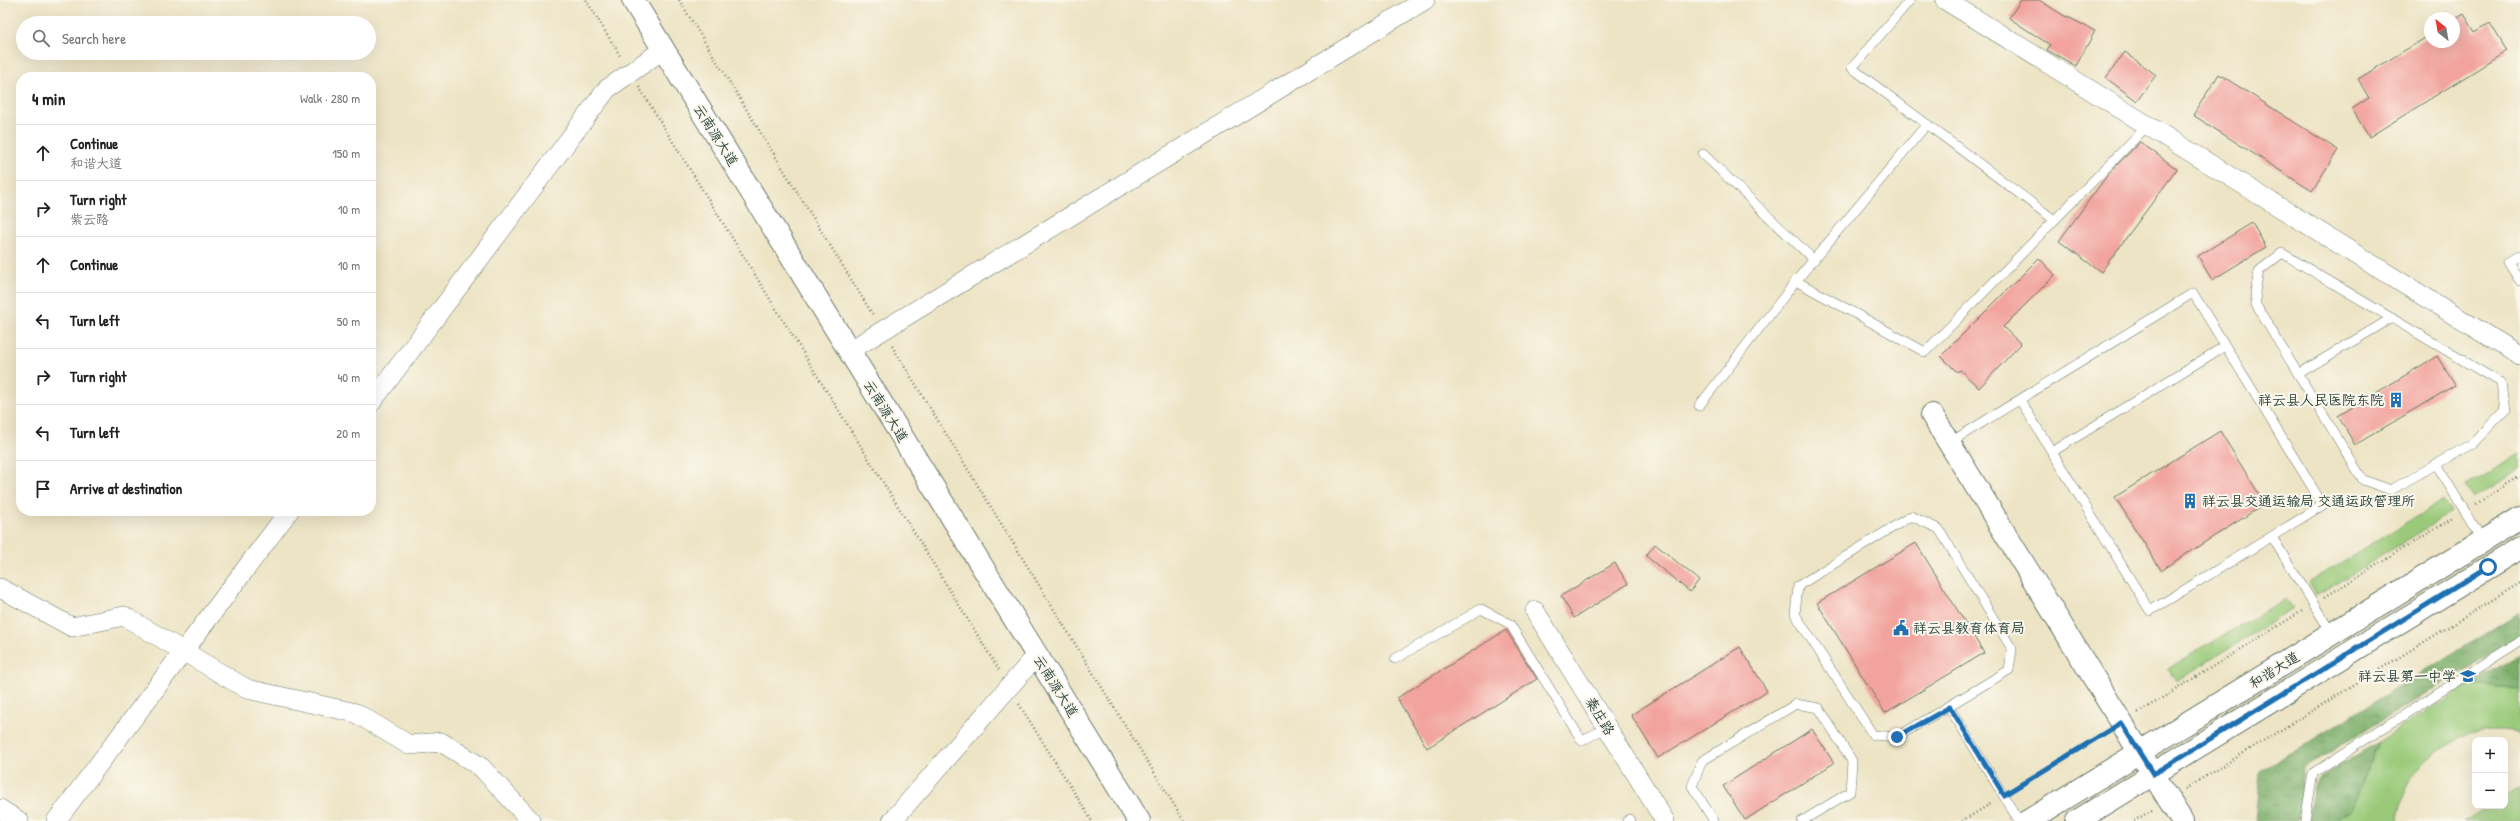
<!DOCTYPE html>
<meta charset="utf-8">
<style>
:root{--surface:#fff;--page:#f6f6f6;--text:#222;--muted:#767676;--line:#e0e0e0}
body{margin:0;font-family:"Patrick Hand","LXGW WenKai TC",sans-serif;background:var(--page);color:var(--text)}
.controls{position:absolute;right:12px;bottom:12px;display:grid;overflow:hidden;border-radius:8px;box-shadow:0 4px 16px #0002}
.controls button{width:36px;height:36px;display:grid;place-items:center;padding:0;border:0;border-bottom:1px solid var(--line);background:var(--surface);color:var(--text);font:20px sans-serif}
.compass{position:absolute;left:2424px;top:12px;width:36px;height:36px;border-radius:50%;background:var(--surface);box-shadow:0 4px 16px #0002;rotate:329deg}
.stop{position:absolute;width:12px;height:12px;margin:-9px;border:3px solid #1f6fb2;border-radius:50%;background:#fff}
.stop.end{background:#1f6fb2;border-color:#fff;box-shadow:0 1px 4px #0008}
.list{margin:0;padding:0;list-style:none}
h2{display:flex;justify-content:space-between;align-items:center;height:52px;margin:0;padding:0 16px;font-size:17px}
h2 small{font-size:13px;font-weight:400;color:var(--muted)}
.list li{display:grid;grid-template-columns:26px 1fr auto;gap:12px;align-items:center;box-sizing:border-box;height:56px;padding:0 16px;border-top:1px solid var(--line)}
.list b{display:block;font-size:15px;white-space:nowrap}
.list p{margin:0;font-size:13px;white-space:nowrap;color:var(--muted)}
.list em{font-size:13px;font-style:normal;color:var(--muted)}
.icon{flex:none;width:22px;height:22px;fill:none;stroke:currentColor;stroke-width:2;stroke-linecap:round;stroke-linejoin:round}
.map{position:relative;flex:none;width:2520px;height:821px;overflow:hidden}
.search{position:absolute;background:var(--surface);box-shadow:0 4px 16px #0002;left:16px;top:16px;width:360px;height:44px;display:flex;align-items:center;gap:10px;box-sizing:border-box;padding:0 14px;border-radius:22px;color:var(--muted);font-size:15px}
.panel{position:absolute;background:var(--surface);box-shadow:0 4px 16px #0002;left:16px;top:72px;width:360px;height:444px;border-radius:16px}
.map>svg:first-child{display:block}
</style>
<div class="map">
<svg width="2520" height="821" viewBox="0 0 2520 821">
<defs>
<pattern id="forest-crowns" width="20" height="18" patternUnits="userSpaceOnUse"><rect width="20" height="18" fill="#7bae69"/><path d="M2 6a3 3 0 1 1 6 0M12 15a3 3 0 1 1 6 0" fill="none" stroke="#648f57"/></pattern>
</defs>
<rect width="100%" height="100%" fill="#fbf7ec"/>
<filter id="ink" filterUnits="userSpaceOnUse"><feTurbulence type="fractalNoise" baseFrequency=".025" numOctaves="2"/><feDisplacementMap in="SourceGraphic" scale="8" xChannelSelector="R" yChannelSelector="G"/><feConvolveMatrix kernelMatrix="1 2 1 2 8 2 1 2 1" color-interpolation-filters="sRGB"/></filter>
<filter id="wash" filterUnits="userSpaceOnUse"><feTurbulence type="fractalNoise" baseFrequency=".012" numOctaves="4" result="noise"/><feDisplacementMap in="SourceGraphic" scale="16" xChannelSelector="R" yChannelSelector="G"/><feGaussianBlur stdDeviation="0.9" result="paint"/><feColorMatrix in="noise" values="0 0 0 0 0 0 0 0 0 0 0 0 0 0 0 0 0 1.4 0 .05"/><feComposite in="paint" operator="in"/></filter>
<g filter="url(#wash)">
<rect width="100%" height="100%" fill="#ede4c5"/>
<!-- grass -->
<g fill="#9aca79" stroke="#5c8456">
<polygon points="2520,454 2520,470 2473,498 2466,486"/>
<polygon points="2443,500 2451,513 2316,596 2308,583"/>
<polygon points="2286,598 2293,609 2176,681 2168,669"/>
<path d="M2471 684 2520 689V734C2462 719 2403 762 2398 821H2333L2352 810 2378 742Z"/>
<polygon points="2520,787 2520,821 2464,821 2489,806 2505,806 2505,796"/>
</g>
<!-- forest -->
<g fill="url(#forest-crowns)" stroke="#4d764e">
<polygon points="2520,612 2520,636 2304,768 2298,821 2256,821 2261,771"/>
<polygon points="2520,654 2520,689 2471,684"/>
<polygon points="2378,742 2352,810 2333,821 2307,821 2314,786 2319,778"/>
</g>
<g id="blocks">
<!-- building -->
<g fill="#f2a39e">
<polygon points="2021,0 2039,0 2066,17 2066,16 2095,31 2076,66 2047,50 2050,45 2009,18"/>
<polygon points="2464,14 2475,32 2490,23 2507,51 2369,137 2352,109 2369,98 2358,79 2430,35 2430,42 2454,42 2454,20"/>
<polygon points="2125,52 2156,75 2137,101 2106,78"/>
<polygon points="2219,74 2338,150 2312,191 2193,115"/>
<polygon points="2140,142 2177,169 2101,272 2059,241 2109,173"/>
<polygon points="2252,223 2266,247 2212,280 2198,256"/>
<polygon points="2039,258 2055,275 2003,327 2021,344 1979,388 1960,370 1957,372 1941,356"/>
<polygon points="2437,356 2455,385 2355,445 2338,416"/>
<polygon points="2220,431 2265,504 2161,570 2115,497"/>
<polygon points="1916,543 1984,653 1885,713 1817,603"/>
<polygon points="1655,544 1699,580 1690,592 1646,556"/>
<polygon points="1615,563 1628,584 1574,618 1561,596"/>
<polygon points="1506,630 1537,679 1427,748 1397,698"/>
<polygon points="1740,647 1767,691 1658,758 1631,715"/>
<polygon points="1812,729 1834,763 1745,820 1723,786"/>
</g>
</g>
</g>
<g filter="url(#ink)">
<use href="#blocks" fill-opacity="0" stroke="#677767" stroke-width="1"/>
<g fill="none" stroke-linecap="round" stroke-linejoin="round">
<defs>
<g id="lane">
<polyline points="1910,0 1852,68 2053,219"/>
<polyline points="1703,154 1814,260"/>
<polygon points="2282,253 2501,383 2505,410 2473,443 2391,490 2363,480 2256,305 2255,292 2259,271"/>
<polyline points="2520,255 2508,262 2520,281"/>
<polyline points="1796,281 1925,352 2148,125"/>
<polyline points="2298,374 2392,318"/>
<polyline points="1699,406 1796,281 1927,124"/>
<polyline points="1949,443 2193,293 2323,505 2150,611 2020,400"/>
<polyline points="2052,452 2225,346"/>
<polyline points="2436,464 2483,541"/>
<polygon points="1911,516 1939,529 2012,649 2009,670 1897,737 1873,735 1795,614 1798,586"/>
<polyline points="2272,537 2332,634"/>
<polyline points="1395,659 1481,609 1510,624 1582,741 1607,727"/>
<polyline points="1949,707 2019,821"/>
<polyline points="1627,821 1630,819 1631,821"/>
<polyline points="1714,821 1692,786 1702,761 1796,704 1819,708 1852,761 1850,792 1802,821"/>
<polyline points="2305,821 2313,773 2520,641"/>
</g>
<g id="street">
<polyline points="1945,0 2520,356"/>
<polyline points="849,351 1425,0"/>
<polyline points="371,403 607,89 664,49"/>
<polyline points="0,588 72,627 124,616 247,689 356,713 409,745 441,742 481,767 531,821"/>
<polyline points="1535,611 1665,821"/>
<polyline points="0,809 19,821"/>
<polyline points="56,821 289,511"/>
<polyline points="892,821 1037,655"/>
</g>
<polyline id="secondary" points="1932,415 2182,821"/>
<g id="primary">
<polyline points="633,0 1139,821"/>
<polyline points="2028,821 2520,518"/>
<polyline points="2077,821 2520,548"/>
</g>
</defs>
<!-- lane casing -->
<use href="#lane" stroke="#677767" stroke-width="10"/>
<!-- street casing -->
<use href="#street" stroke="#677767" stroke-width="20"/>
<!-- secondary casing -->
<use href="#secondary" stroke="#677767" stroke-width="24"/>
<!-- primary casing -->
<use href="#primary" stroke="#677767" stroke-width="24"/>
<!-- path -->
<g stroke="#677767" stroke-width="2.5" stroke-dasharray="1 3" stroke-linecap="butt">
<polyline points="586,0 621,57"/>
<polyline points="679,0 873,315"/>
<polyline points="639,87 999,670"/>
<polyline points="892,346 1184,821"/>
<polyline points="2476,504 2520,476"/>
<polyline points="2325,597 2453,518"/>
<polyline points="1019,704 1092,821"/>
<polyline points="2138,713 2302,611"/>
<polyline points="2015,788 2104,733"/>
<polyline points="2185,789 2520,583"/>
<polyline points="1962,821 1992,803"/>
<polyline points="2134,821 2152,810"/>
</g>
<!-- lane -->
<use href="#lane" stroke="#fff" stroke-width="9"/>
<!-- street -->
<use href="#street" stroke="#fff" stroke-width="19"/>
<!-- secondary -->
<use href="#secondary" stroke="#fff" stroke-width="22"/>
<!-- primary -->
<use href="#primary" stroke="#fff" stroke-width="22"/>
</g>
</g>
<g fill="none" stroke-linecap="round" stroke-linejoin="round" filter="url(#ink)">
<!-- route -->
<polyline stroke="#1f6fb2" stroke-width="5" points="1897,737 1950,707 2004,795 2121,723 2153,774 2488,567"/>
</g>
<!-- icons -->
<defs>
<symbol id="building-bare" viewBox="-9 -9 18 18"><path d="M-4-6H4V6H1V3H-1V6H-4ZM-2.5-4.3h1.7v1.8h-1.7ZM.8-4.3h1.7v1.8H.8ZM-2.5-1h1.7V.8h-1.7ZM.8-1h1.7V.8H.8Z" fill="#1f6fb2" stroke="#fbf7ec" stroke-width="2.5" paint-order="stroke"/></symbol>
<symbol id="civic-bare" viewBox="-9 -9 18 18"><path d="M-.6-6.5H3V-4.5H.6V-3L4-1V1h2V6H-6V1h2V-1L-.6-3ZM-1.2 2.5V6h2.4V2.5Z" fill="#1f6fb2" stroke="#fbf7ec" stroke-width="2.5" paint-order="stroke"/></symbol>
<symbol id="school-bare" viewBox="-9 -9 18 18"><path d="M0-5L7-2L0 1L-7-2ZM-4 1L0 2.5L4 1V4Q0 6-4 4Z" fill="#1f6fb2" stroke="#fbf7ec" stroke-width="2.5" paint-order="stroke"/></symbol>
</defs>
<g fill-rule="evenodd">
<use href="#building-bare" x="2385" y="389" width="22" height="22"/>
<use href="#building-bare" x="2179" y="490" width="22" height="22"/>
<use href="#civic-bare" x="1890" y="617" width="22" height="22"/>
<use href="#school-bare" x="2457" y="665" width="22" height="22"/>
</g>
<g text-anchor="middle" stroke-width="4" stroke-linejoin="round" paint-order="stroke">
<!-- street labels -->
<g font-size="14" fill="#1f3d34" stroke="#fbf7ec">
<text transform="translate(716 135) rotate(58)" y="5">云南源大道</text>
<text transform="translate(886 411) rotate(58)" y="5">云南源大道</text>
<text transform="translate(2274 670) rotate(-32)" y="5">和谐大道</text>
<text transform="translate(1056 686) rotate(58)" y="5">云南源大道</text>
<text transform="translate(1600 716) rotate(58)" y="5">秦庄路</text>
</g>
<!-- poi labels -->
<g font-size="14" fill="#1f3d34" stroke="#fbf7ec" text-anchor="end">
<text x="2384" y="405">祥云县人民医院东院</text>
<text x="2202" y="506" text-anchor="start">祥云县交通运输局 交通运政管理所</text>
<text x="1913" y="633" text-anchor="start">祥云县教育体育局</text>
<text x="2456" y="681">祥云县第一中学</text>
</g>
</g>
</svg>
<div class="controls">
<button>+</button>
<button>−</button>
</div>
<svg class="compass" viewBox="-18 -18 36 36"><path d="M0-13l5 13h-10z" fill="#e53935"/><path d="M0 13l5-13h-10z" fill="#767676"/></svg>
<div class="stop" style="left:2488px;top:567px"></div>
<div class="stop end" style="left:1897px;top:737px"></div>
<div class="search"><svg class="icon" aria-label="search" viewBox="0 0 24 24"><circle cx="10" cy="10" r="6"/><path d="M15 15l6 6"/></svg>Search here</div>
<section class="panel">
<h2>4 min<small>Walk · 280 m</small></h2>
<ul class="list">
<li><svg class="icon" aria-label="ahead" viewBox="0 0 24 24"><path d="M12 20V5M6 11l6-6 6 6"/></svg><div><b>Continue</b><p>和谐大道</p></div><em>150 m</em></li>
<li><svg class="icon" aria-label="right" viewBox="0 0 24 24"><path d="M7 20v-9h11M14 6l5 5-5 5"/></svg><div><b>Turn right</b><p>紫云路</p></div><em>10 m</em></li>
<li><svg class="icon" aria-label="ahead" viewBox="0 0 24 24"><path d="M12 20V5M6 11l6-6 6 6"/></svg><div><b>Continue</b></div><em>10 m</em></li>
<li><svg class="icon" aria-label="left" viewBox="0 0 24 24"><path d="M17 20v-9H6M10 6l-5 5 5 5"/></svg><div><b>Turn left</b></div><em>50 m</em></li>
<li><svg class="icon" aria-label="right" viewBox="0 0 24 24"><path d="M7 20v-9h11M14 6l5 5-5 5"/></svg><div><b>Turn right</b></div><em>40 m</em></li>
<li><svg class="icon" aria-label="left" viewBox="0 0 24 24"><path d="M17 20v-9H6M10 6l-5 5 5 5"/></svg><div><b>Turn left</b></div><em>20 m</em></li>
<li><svg class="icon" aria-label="arrive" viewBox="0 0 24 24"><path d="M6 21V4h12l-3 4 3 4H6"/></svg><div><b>Arrive at destination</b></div></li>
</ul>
</section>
</div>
